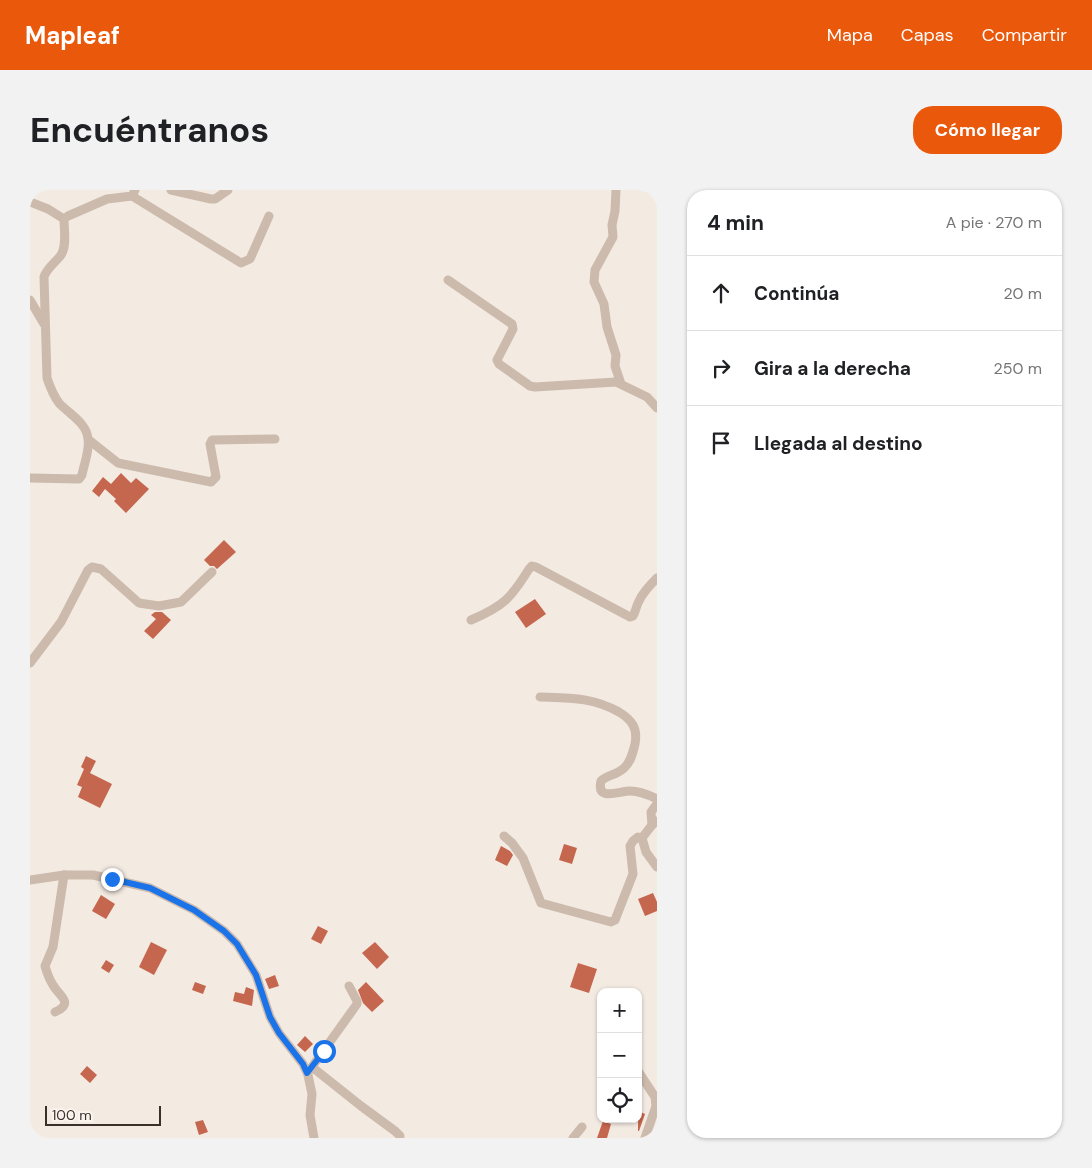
<!DOCTYPE html>
<html lang="es">
<meta charset="utf-8">
<style>
:root{--surface:#fff;--page:#f2f2f2;--text:#202124;--muted:#757577;--line:#e0e0e0;--accent:#ea580c}
body{margin:0;font-family:"DM Sans",sans-serif;background:var(--page);color:var(--text)}
.controls{position:absolute;right:15px;bottom:15px;display:grid;overflow:hidden;border-radius:10px;box-shadow:0 1px 4px #0004}
.controls button{width:45px;height:45px;display:grid;place-items:center;padding:0;border:0;border-bottom:1px solid var(--line);background:var(--surface);color:var(--text);font:25px sans-serif}
.scale{position:absolute;left:15px;bottom:12px;width:116px;box-sizing:border-box;padding-left:5px;border:2px solid #3b2f2b;border-top:0;font-size:14px;line-height:18px;white-space:nowrap;color:#3b2f2b;-webkit-text-stroke:4px #fbf4ee;paint-order:stroke}
.stop{position:absolute;width:15px;height:15px;margin:-11px;border:4px solid #1a73e8;border-radius:50%;background:#fff}
.stop.end{background:#1a73e8;border-color:#fff;box-shadow:0 1px 5px #0008}
.list{margin:0;padding:0;list-style:none}
h2{display:flex;justify-content:space-between;align-items:center;height:65px;margin:0;padding:0 20px;font-size:21px}
h2 small{font-size:16px;font-weight:400;color:var(--muted)}
.list li{display:grid;grid-template-columns:32px 1fr auto;gap:15px;align-items:center;box-sizing:border-box;height:75px;padding:0 20px;border-top:1px solid var(--line)}
.list b{display:block;font-size:19px;white-space:nowrap}
.list em{font-size:16px;font-style:normal;color:var(--muted)}
.icon{flex:none;width:28px;height:28px;fill:none;stroke:currentColor;stroke-width:2;stroke-linecap:round;stroke-linejoin:round}
.map{position:relative;flex:none;width:627px;height:948px;overflow:hidden;border-radius:20px}
header{display:flex;align-items:center;gap:30px;box-sizing:border-box;height:70px;padding:0 25px;background:var(--accent);color:#fff}
header strong{font-size:24px}
nav{display:flex;gap:28px;margin-inline-start:auto;font-size:18px}
.intro{display:flex;align-items:center;justify-content:space-between;box-sizing:border-box;height:120px;padding:0 30px}
h1{margin:0;font-size:35px}
.button{padding:12px 22px;border-radius:20px;background:var(--accent);color:#fff;font-size:18px;font-weight:700}
main{display:flex;gap:30px;padding:0 30px}
aside{flex:1;background:var(--surface);border-radius:20px;box-shadow:0 1px 4px #0004}
.map>svg:first-child{display:block}
</style>
<header>
<strong>Mapleaf</strong>
<nav><a>Mapa</a><a>Capas</a><a>Compartir</a></nav>
</header>
<div class="intro"><h1>Encuéntranos</h1><a class="button">Cómo llegar</a></div>
<main>
<div class="map">
<svg width="627" height="948" viewBox="0 0 627 948">
<rect width="100%" height="100%" fill="#f3eae1"/>
<!-- building -->
<g fill="#c5664e">
<polygon points="91,283 101,293 106,288 119,299 96,323 84,311 86,309 75,299 69,307 62,301 73,287 81,294"/>
<polygon points="194,350 206,362 187,379 184,376 180,376 174,370"/>
<polygon points="505,409 516,424 496,438 485,422"/>
<polygon points="125,422 132,422 141,430 123,449 114,441 126,429 121,425"/>
<polygon points="56,566 66,571 60,583 82,594 70,618 48,607 52,597 47,595 54,579 51,577"/>
<polygon points="534,654 547,658 542,674 529,670"/>
<polygon points="471,656 480,661 483,665 477,676 465,670"/>
<polygon points="623,703 627,712 627,721 615,726 608,709"/>
<polygon points="71,705 85,714 76,729 62,721"/>
<polygon points="288,736 298,741 291,754 281,749"/>
<polygon points="121,752 137,760 124,785 109,777"/>
<polygon points="345,752 359,767 347,779 332,763"/>
<polygon points="76,770 84,775 79,783 71,778"/>
<polygon points="548,773 567,779 559,803 540,797"/>
<polygon points="245,785 249,796 239,799 235,789"/>
<polygon points="165,792 176,796 173,804 162,800"/>
<polygon points="336,792 354,811 342,822 333,813 328,800"/>
<polygon points="216,797 224,800 222,816 203,811 205,802 214,804"/>
<polygon points="275,846 283,854 275,862 267,855"/>
<polygon points="57,876 67,885 60,893 50,884"/>
<polygon points="608,921 615,924 609,941 608,941"/>
<polygon points="173,930 178,942 169,945 165,932"/>
<polygon points="573,931 581,934 577,948 567,948"/>
</g>
<g fill="none" stroke-linecap="round" stroke-linejoin="round">
<!-- minor -->
<g stroke="#ccbaad" stroke-width="9">
<polyline points="141,0 181,9 185,9 198,0"/>
<polyline points="586,0 585,21 582,35 583,47 565,80 564,92 574,114 577,137 586,165 585,176 591,194"/>
<polyline points="102,6 211,73 220,69 239,26"/>
<polyline points="0,12 18,19 34,29"/>
<polyline points="418,90 482,134 483,139 467,170 469,174 500,196 505,197 586,192 617,207 627,218"/>
<polyline points="0,110 14,134"/>
<polyline points="59,250 88,273 181,292 186,287 180,254 182,250 245,249"/>
<path d="M0 288 49 289 52 285C54 274 60 260 58 249 57 233 39 224 29 213 23 205 20 197 17 188L14 87C17 78 25 73 31 65 37 56 34 40 34 29L38 26 77 9 102 6 105 0"/>
<path d="M441 430C474 416 481 408 499 379L502 376 506 377 600 427 603 426C606 421 606 416 609 411 613 402 620 395 627 388"/>
<polyline points="0,473 31,432 58,380 62,377 71,379 109,413 129,416 151,412 182,382"/>
<path d="M510 507C540 508 562 507 589 522 602 530 608 538 605 554 603 562 601 572 594 578 587 585 577 585 571 591 566 612 589 601 600 601 609 601 619 605 627 609"/>
<polyline points="627,631 622,635 612,648 616,662 627,677"/>
<polyline points="622,635 621,622 627,614"/>
<polyline points="474,646 482,653 493,668 511,713 581,732 585,730 603,684 600,656 603,651 608,647 612,648"/>
<polyline points="0,690 34,685 63,685 120,698 164,720 194,741 207,754 226,785 240,827 249,843 273,874 278,885 282,904 280,925 284,948"/>
<path d="M25 822C45 813 29 806 23 795 19 789 17 783 15 776L23 757 34 685"/>
<polyline points="282,877 331,916 365,941 370,946"/>
<polyline points="279,881 327,814 327,811 319,796"/>
<polyline points="608,881 625,907 626,916 615,948"/>
<polyline points="543,948 552,937"/>
</g>
</g>
<g fill="none" stroke-linecap="round" stroke-linejoin="round">
<!-- route -->
<polyline stroke="#1a73e8" stroke-width="6" points="82,689 120,698 164,720 194,741 207,754 226,785 240,827 249,843 273,874 277,883 294,861"/>
</g>
</svg>
<div class="controls">
<button>+</button>
<button>−</button>
<button><svg class="icon" aria-label="locate" viewBox="0 0 24 24"><circle cx="12" cy="12" r="6"/><path d="M12 2v4M12 18v4M2 12h4M18 12h4"/></svg></button>
</div>
<div class="scale">100 m</div>
<div class="stop" style="left:294px;top:861px"></div>
<div class="stop end" style="left:82px;top:689px"></div>
</div>
<aside>
<h2>4 min<small>A pie · 270 m</small></h2>
<ul class="list">
<li><svg class="icon" aria-label="ahead" viewBox="0 0 24 24"><path d="M12 20V5M6 11l6-6 6 6"/></svg><div><b>Continúa</b></div><em>20 m</em></li>
<li><svg class="icon" aria-label="right" viewBox="0 0 24 24"><path d="M7 20v-9h11M14 6l5 5-5 5"/></svg><div><b>Gira a la derecha</b></div><em>250 m</em></li>
<li><svg class="icon" aria-label="arrive" viewBox="0 0 24 24"><path d="M6 21V4h12l-3 4 3 4H6"/></svg><div><b>Llegada al destino</b></div></li>
</ul>
</aside>
</main>
